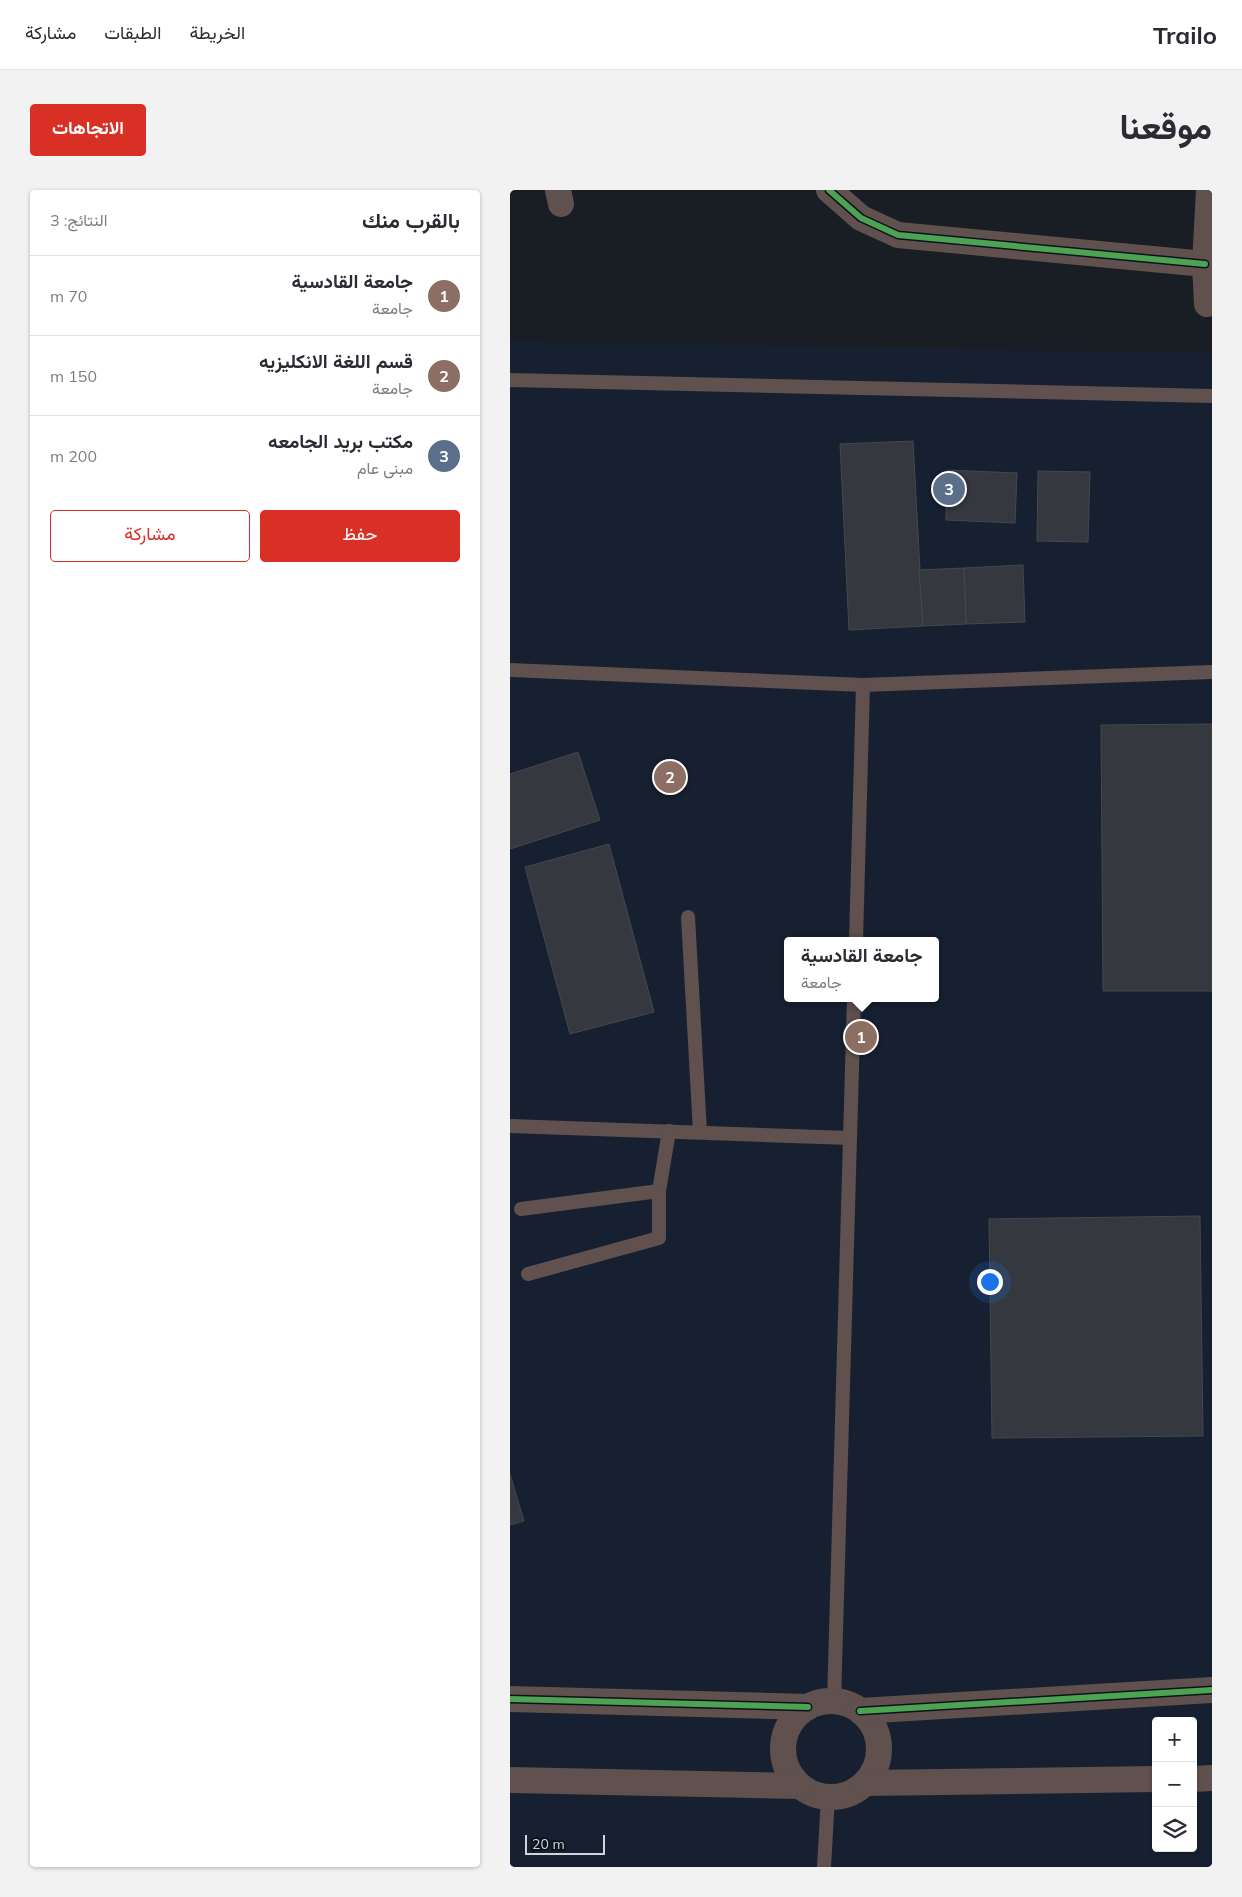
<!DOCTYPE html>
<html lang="ar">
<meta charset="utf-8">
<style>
:root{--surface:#fff;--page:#f2f2f3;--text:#2b2b33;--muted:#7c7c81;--line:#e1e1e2;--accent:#d93025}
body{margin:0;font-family:Mulish,Vazirmatn,sans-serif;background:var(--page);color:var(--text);direction:rtl}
.controls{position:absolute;right:15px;bottom:15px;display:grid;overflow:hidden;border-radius:5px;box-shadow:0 1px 4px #0004}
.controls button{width:45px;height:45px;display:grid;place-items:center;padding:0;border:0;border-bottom:1px solid var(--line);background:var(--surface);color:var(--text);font:25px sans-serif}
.scale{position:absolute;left:15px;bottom:12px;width:80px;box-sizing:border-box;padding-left:5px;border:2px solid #d0d5dd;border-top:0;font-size:14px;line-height:18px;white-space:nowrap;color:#d0d5dd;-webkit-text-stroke:4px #0c131e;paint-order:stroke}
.you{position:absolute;left:479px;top:1091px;width:18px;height:18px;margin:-12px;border:4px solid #fff;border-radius:50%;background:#1a73e8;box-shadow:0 0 0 8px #1a73e833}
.badge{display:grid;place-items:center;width:32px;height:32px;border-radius:50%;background:var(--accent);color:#fff;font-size:16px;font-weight:700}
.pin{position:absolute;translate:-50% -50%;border:2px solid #fff;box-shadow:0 1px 5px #0006}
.popup{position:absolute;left:274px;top:747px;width:155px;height:65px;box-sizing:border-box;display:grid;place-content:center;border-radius:5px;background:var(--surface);filter:drop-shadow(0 1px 4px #0005);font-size:16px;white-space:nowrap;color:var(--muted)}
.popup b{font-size:19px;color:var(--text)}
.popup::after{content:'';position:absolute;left:50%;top:100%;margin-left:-10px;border:10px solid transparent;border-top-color:var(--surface)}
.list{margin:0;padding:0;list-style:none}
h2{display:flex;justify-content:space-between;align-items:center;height:65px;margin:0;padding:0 20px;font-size:21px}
h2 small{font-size:16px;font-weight:400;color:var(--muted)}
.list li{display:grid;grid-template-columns:32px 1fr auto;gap:15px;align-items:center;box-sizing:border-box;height:80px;padding:0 20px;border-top:1px solid var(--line)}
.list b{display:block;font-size:19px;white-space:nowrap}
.list p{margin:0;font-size:16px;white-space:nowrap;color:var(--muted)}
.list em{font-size:16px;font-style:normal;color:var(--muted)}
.actions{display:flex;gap:10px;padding:15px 20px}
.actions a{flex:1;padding:11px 0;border:1px solid var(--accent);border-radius:5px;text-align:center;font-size:18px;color:var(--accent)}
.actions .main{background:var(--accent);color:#fff}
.icon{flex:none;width:28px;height:28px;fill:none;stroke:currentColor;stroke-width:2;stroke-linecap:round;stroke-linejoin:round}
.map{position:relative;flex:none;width:702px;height:1677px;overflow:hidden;direction:ltr;border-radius:5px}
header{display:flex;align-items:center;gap:30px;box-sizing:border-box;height:70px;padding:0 25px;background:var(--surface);border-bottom:1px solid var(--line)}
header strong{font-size:24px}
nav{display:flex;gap:28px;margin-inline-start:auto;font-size:18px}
.intro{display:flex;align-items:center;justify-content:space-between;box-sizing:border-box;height:120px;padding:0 30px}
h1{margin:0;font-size:35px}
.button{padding:12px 22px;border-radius:5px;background:var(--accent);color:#fff;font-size:18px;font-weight:700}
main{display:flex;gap:30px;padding:0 30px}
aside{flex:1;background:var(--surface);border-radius:5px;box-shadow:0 1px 4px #0004}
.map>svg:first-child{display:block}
</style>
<header>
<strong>Trailo</strong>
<nav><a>الخريطة</a><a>الطبقات</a><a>مشاركة</a></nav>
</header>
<div class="intro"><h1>موقعنا</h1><a class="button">الاتجاهات</a></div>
<main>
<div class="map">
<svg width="702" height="1677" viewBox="0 0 702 1677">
<rect width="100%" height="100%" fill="#191d24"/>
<!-- built -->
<path fill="#172030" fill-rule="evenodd" d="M0 151 702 163V1677H0ZM277 751H425V808H277ZM646 1531H683V1658H646Z"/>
<!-- building -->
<g fill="#35393f" stroke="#45484e">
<polygon points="403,251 413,436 339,440 330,254"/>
<polygon points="437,280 507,283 505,333 436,330"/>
<polygon points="528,281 580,282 578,352 527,351"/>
<polygon points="513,375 515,432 456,434 454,378"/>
<polygon points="454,378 456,434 413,436 409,380"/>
<polygon points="702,534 702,801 593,801 591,535"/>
<polygon points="68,562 90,630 0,659 0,584"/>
<polygon points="99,654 144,822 60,844 15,677"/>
<polygon points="690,1026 693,1246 482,1248 479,1029"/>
<polygon points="0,1284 14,1331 0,1335"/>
</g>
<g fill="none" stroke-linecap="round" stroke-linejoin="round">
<!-- lane -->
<g stroke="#60504e" stroke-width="14">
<polyline points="0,190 702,206"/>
<polyline points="0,480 353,495 702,482"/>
<polyline points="178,727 190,942"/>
<polyline points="346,751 353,495"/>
<polyline points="0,936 340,948"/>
<polyline points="11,1019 149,1001 159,941"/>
<polyline points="18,1084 149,1048 149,1001"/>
<polyline points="324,1512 344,808"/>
<polyline points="314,1677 318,1607"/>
</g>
<!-- street -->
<g stroke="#60504e" stroke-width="26">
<polyline points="48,0 51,14"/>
<polyline points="319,0 351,28 388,45 695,74"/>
<polyline points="697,114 695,74 699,0"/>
<polyline points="0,1509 298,1517"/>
<circle cx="321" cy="1559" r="48"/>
<polyline points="350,1521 702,1500"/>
<polyline points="683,1589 702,1588"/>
<polyline points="0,1590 290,1596"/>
<polyline points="355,1593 646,1589"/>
</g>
<defs>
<g id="cycleway">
<polyline points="319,0 351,28 388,45 695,74"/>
<polyline points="0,1509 298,1517"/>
<polyline points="350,1521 702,1500"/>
</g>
</defs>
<!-- cycleway casing -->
<use href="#cycleway" stroke="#0c131e" stroke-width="9"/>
<!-- cycleway -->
<use href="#cycleway" stroke="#4ca352" stroke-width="6"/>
</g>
</svg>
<div class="controls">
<button>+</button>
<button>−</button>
<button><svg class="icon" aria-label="layers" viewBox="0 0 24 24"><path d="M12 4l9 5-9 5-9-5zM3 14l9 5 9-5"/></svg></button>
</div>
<div class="scale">20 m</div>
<div class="you"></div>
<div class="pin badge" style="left:351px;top:847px;background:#8d6e63">1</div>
<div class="popup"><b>جامعة القادسية</b>جامعة</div>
<div class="pin badge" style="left:160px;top:587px;background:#8d6e63">2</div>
<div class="pin badge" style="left:439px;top:299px;background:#5c6f8a">3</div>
</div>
<aside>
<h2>بالقرب منك<small>النتائج: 3</small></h2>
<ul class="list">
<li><span class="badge" style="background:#8d6e63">1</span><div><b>جامعة القادسية</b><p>جامعة</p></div><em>70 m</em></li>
<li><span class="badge" style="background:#8d6e63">2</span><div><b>قسم اللغة الانكليزيه</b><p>جامعة</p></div><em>150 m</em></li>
<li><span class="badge" style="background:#5c6f8a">3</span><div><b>مكتب بريد الجامعه</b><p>مبنى عام</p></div><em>200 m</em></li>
</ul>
<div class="actions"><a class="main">حفظ</a><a>مشاركة</a></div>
</aside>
</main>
